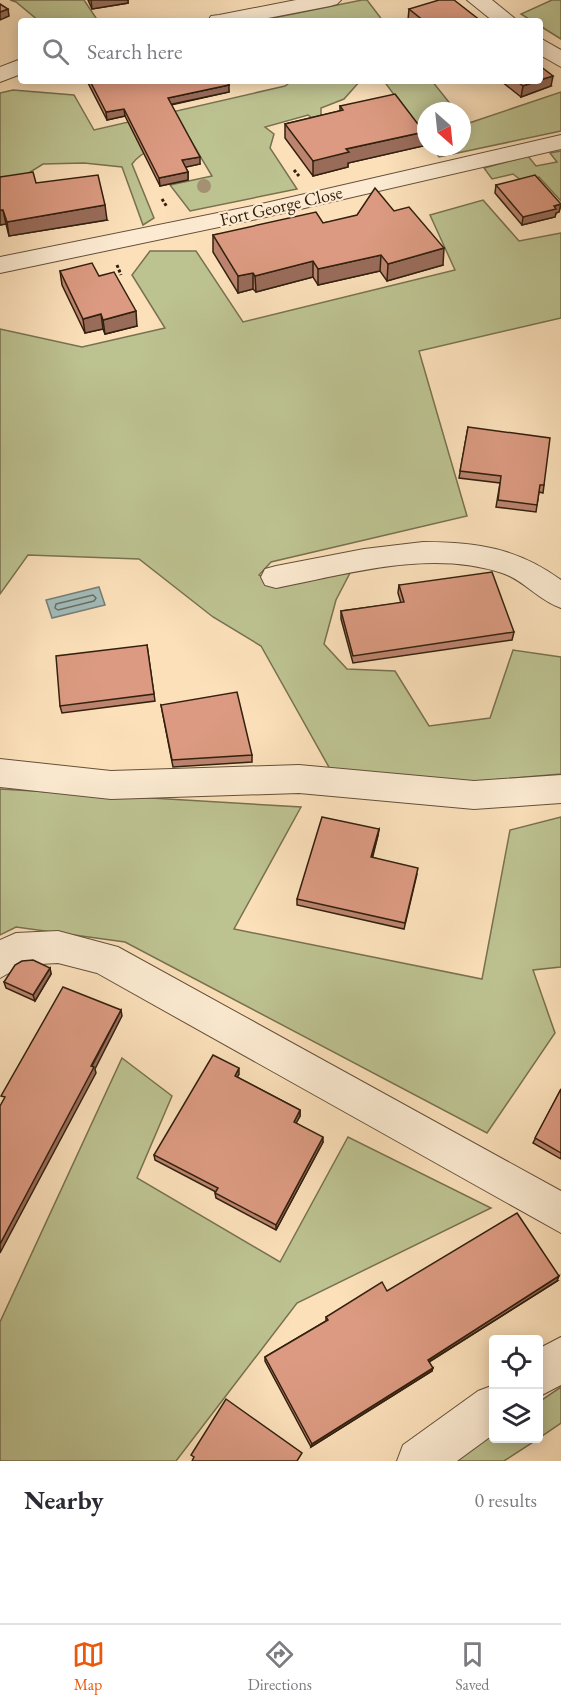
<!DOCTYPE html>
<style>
:root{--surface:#fff;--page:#f2f2f3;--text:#2b2b33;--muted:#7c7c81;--line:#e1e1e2;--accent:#ea580c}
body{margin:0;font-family:"EB Garamond",serif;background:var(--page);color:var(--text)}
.controls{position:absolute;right:18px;bottom:18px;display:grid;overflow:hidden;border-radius:6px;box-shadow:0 3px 15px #0003}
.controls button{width:54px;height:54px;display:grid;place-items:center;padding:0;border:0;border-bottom:2px solid var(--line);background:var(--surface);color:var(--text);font:30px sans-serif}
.compass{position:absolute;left:417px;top:102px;width:54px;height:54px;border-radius:50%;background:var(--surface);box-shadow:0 3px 15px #0003;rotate:153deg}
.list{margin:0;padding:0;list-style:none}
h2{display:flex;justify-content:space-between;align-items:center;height:78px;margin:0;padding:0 24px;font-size:26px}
h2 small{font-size:20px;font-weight:400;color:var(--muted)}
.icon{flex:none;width:33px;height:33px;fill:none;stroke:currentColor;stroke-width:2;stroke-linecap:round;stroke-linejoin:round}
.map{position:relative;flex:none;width:561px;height:1461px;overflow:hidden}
.search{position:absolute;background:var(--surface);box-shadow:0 3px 15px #0003;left:18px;right:18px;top:18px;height:66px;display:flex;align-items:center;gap:15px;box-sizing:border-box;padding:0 21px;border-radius:6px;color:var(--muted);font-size:22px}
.sheet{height:162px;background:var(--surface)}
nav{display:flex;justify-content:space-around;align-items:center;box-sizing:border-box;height:84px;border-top:2px solid var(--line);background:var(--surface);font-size:16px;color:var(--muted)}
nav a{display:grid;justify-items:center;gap:3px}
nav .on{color:var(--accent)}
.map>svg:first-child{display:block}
</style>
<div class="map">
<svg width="561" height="1461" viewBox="0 0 561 1461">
<rect width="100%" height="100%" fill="#fbe0ba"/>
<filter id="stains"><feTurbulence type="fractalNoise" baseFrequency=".00333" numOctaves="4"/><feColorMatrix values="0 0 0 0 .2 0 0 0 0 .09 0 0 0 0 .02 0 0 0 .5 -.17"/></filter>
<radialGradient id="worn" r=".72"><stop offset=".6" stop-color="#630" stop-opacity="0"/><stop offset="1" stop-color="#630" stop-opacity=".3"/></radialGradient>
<!-- green -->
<g fill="#bdc291" stroke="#787150" stroke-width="1.5">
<polygon points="10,0 84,0 98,21 39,21 16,2"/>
<polygon points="367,0 383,21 268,19 362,0"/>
<polygon points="552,0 561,0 561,39 540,26 540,21 532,21 521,14"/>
<path d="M292 81H360L344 99 321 108V121L315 120 308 115 265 127 274 134 270 148 297 189 190 211 170 185 212 176 190 139C170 144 144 147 132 164L154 218 143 225 122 167 84 163 43 164 27 174 0 180V93L13 90 74 95 94 130 285 86Z"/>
<polygon points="384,81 432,81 456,111 426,111 426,139"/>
<polygon points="561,92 561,131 439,157 432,147 462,147 462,119 466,124"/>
<polygon points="561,151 561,201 539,177 522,181 513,174 492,179 484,168 528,156 536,166 557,162 550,153"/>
<polygon points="483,200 519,241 561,233 561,318 419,351 467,516 271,562 259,575 278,586 351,571 336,600 324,644 347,669 395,671 429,726 490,718 513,650 561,657 561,774 469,782 330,769 261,646 213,617 139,559 28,555 0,594 0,329 82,347 165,328 132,275 150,251 196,251 243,322 455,270 430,215"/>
<polygon points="0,789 301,807 234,929 482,979 510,830 561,817 561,967 533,970 555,1033 487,1133 125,942 16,927 0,935"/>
<polygon points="122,1058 172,1096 137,1178 280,1262 348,1137 491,1208 297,1303 176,1461 0,1461 0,1322"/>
<polygon points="561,1387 561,1423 539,1438 539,1402"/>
<polygon points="493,1433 494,1438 538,1439 504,1461 452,1461"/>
</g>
<!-- water -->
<polygon fill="#a2bbb9" stroke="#767d75" stroke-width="1.5" points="99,587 105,605 52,618 46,600"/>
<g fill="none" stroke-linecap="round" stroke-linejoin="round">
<!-- shore -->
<polygon stroke="#6a6e64" stroke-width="1.5" points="93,595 96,598 94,601 58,610 55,608 56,604"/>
<defs>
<g id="minor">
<polygon points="296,0 341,0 337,4 330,6 253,21 208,21 211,16 219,15"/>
<polygon points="467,0 492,0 518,21 493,21"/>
<polygon points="540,38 561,50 561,67 540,55"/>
<polygon points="21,59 21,74 0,82 0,67"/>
<polygon points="561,135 561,149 257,219 0,273 0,257 257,205"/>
<path d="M423 542C477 542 517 548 561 580V608C539 601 524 580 502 573 430 549 348 574 276 588L265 585 261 577 265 569 276 566 364 549Z"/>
<polygon points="0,759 111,771 299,765 474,781 561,775 561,803 474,809 299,793 111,799 0,787"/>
<polygon points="58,931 118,947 561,1191 561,1233 97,973 58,963 23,965 0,978 0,940 16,933"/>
<polygon points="561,1337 561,1385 538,1397 538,1349"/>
<polygon points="494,1385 494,1434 457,1461 397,1461 403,1445 478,1391"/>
</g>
</defs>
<!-- minor casing -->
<use href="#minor" stroke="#655039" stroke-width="2"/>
<!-- path -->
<g stroke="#33200e" stroke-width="3" stroke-dasharray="3 2" stroke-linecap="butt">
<polyline points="294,170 299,176"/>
<polyline points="162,199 167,207"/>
<polyline points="117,265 121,275"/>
</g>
<!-- minor -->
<use href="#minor" fill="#fcebd2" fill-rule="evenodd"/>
</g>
<!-- trees -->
<circle fill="#a49171" cx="204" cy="186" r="7"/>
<!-- wall -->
<g fill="#bc846f" stroke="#33200e" stroke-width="1.5">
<polygon points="88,0 128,0 128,3 92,9"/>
<polygon points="409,9 481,21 410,21 408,20"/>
<polygon points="87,81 226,81 229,92 171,105 200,164 185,167 188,172 188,180 160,186 125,116 107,120"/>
<polygon points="501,81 540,81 551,86 521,97"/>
<polygon points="340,106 424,132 423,146 348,163 348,167 313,176 285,138 285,124 340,111"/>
<polygon points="0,177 36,183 107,220 9,236 6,224 0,225"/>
<polygon points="496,185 561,204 559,212 556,213 555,217 522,225 495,193"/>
<polygon points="394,211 443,265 387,281 380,271 318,285 313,277 256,292 253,289 238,293 213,252 213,235 323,223"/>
<polygon points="60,271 99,276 137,326 105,334 103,329 85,333 62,285"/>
<polygon points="468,427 544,485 543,493 539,492 536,512 496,507 500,483 459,478"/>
<polygon points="399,585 514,632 512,640 353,663 341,619 341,611 401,603 398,593"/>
<polygon points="147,645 155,701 62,713 60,706"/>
<polygon points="161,705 252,755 252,762 173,767"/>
<polygon points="379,829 378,835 372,857 417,874 404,929 297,905 297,899"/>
<polygon points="50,968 51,974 35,1001 6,988 4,982"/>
<polygon points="239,1074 237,1077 300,1110 300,1116 296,1123 323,1142 276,1230 216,1198 215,1193 216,1192 155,1160 154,1155"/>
<polygon points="561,1089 561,1159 533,1143"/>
<polygon points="557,1281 429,1362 432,1371 311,1447 265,1361 265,1357 326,1321 326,1317 387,1291"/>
</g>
<!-- shaded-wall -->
<g fill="#996c5a" stroke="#33200e" stroke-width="1.5">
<polygon points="91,0 128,0 128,3 92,9"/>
<polygon points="8,9 9,16 0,20 0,12"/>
<polygon points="553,76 551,86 521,97 523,86 537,81 540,81 540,80"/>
<polygon points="229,85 229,92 168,105 168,98"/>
<polygon points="124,109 125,116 107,120 106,112"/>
<polygon points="424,132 423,146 348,163 348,167 313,176 313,161 346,149"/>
<polygon points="200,157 200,164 182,168 182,160"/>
<polygon points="188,172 188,180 160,186 159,178"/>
<polygon points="561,204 559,212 556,213 555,217 522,225 523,217"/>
<polygon points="105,205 107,220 9,236 7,222"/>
<polygon points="0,210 3,210 6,224 0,225"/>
<polygon points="444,248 443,265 387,281 388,264"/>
<polygon points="381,255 380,271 318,285 318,269"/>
<polygon points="313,261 313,277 256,292 255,276"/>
<polygon points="253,273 253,289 238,293 238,276"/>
<polygon points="136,311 137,326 105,334 103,320"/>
<polygon points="101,314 103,329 85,333 83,319"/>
<polygon points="379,829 378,835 371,864 371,857"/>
<polygon points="50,968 51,974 35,1001 33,995"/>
<polygon points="121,1010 122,1016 95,1069 96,1073 0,1253 0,1244"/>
<polygon points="239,1068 239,1074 235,1081 235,1076"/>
<polygon points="300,1110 300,1116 294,1127 294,1122"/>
<polygon points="323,1137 323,1142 276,1230 276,1225"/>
<polygon points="559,1276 557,1281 427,1363 428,1360"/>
<polygon points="433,1368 432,1371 311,1447 312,1444"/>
</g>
<!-- building -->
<g fill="#db9a81" stroke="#33200e" stroke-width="1.5">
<polygon points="439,0 454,0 481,21 424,21 409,9"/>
<polygon points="0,4 8,9 0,12"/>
<polygon points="540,66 553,76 540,80"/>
<polygon points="90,81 226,81 229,85 168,98 200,157 182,160 188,172 159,178 124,109 106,112"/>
<polygon points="516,81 537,81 523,86"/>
<polygon points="395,94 424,132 346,149 349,152 313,161 285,124 343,110 340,106"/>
<polygon points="33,172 36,183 98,175 105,205 7,222 3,210 0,210 0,177"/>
<polygon points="535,175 561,204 554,206 556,209 523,217 496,185"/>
<polygon points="375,188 394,211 409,207 444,248 388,264 381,255 318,269 313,261 255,276 253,273 238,276 213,235 316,212 323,223 357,215"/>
<polygon points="92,263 99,276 114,272 136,311 103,320 101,314 83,319 60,271"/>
<polygon points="468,427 550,438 544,485 540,485 537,505 498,500 501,476 460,471"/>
<polygon points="492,572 514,632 353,656 341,611 404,602 399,585"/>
<polygon points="147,645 154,694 60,706 56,656"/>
<polygon points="237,692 252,755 172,760 161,705"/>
<polygon points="322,817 379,829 371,857 418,868 405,923 297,899"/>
<polygon points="33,960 50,968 33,995 4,982 15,965 22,961"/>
<polygon points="63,987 121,1010 91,1066 94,1067 0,1244 0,1106 5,1097 1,1096"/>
<polygon points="213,1055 239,1068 235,1076 300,1110 294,1122 323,1137 276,1225 215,1193 218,1188 154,1155"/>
<polygon points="561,1089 561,1153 535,1138"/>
<polygon points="517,1213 559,1276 428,1360 433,1368 312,1444 265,1357 328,1320 326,1317 382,1282 387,1291"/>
<polygon points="226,1399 302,1453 297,1461 192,1461 194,1457 191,1455"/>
</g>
<g text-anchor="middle" stroke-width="4.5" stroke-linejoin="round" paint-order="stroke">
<!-- far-street labels -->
<g font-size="18" fill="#33200e" stroke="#fcebd2">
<text transform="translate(281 206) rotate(-13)" y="6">Fort George Close</text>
</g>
</g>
<rect width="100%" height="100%" filter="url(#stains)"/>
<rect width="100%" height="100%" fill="url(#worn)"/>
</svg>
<div class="controls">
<button><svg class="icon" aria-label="locate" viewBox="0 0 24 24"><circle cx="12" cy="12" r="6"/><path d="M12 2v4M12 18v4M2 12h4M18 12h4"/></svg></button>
<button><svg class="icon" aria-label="layers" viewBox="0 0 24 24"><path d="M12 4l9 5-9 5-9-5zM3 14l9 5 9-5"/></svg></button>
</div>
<svg class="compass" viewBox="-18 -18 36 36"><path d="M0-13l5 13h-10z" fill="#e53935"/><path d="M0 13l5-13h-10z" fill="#7c7c81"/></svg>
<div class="search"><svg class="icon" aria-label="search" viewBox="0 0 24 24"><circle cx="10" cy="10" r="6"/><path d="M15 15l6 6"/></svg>Search here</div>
</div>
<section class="sheet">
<h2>Nearby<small>0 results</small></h2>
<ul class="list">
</ul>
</section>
<nav>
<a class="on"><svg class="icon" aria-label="map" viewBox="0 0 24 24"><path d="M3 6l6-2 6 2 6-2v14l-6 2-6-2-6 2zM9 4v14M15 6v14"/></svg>Map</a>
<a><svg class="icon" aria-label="directions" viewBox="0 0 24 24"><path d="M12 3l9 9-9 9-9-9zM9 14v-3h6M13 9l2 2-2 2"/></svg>Directions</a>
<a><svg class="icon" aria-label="saved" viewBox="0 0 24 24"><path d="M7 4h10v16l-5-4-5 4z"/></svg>Saved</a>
</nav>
